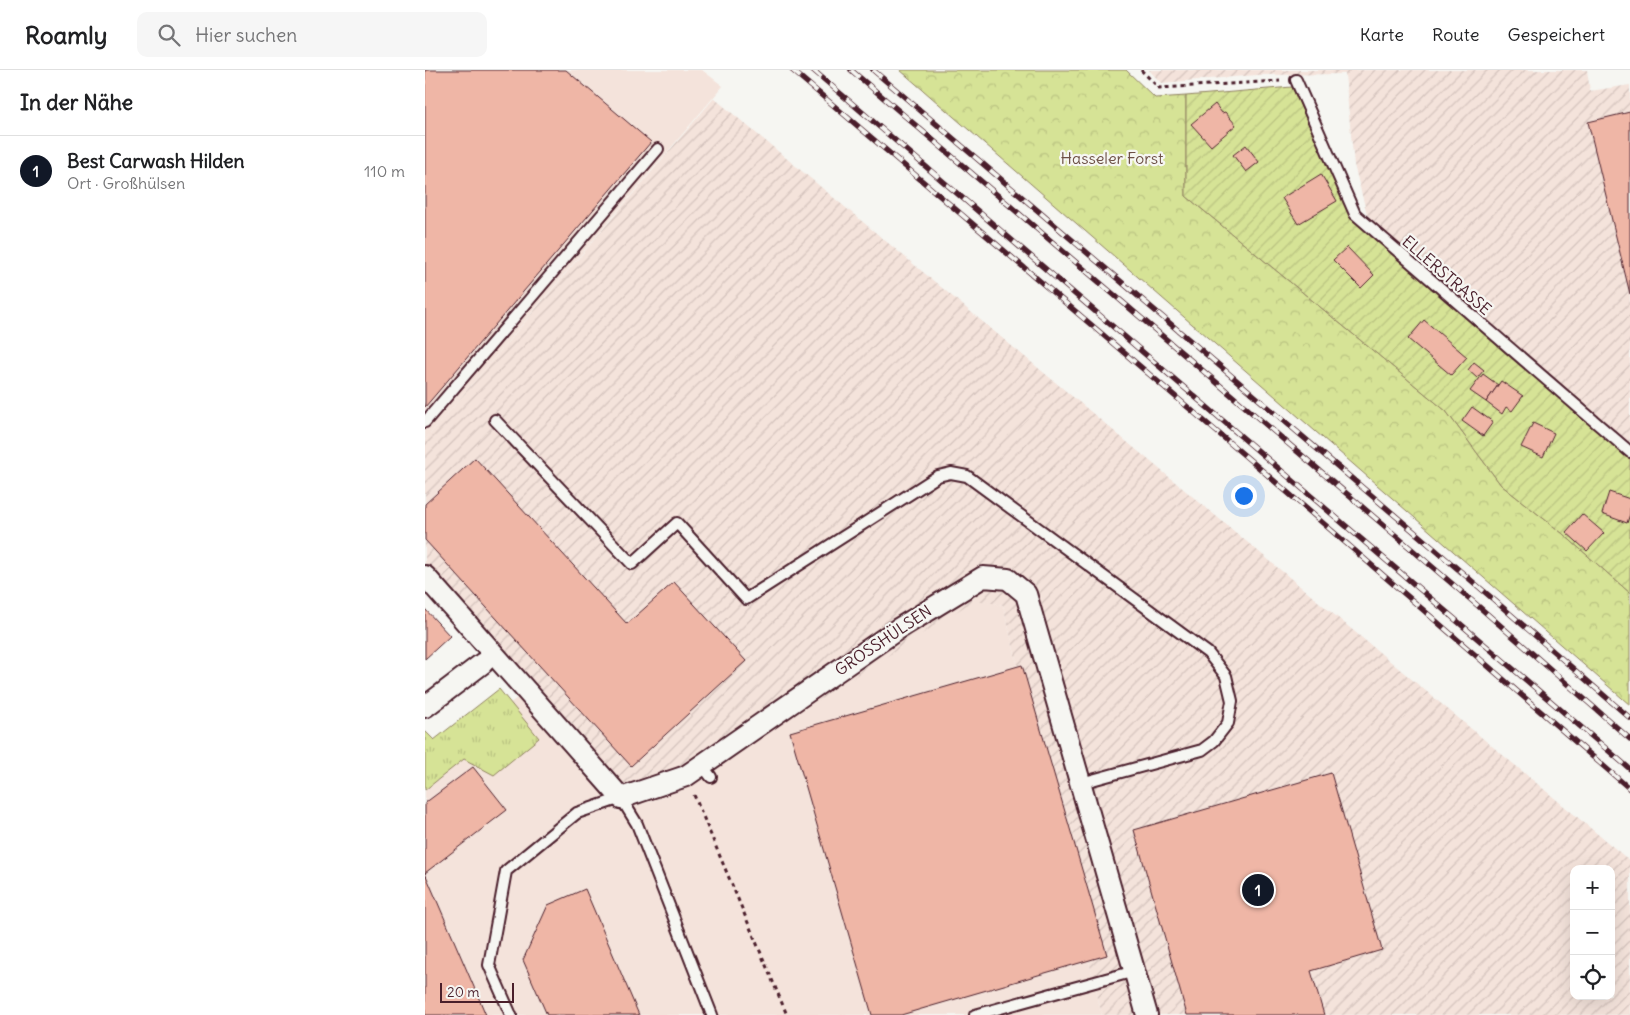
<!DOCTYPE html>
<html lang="de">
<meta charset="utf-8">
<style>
:root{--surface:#fff;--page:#f6f6f6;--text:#202124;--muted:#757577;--line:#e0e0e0;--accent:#111827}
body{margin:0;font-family:Delius,sans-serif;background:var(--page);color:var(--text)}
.controls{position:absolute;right:15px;bottom:15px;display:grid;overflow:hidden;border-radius:10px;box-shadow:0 5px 20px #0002}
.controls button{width:45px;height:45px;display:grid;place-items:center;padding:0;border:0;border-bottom:1px solid var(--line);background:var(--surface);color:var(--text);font:25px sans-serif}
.scale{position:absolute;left:15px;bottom:12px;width:74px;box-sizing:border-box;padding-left:5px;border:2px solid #4a1f2b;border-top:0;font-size:14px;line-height:18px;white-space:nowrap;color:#4a1f2b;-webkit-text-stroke:4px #f6f6f2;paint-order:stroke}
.you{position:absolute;left:818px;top:425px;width:18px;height:18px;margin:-12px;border:4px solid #fff;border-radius:50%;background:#1a73e8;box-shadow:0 0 0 8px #1a73e833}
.badge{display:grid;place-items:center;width:32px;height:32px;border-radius:50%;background:var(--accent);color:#fff;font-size:16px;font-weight:700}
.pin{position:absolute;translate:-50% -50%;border:2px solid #fff;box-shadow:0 1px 5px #0006}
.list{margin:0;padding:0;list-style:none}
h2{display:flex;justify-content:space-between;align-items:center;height:65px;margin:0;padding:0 20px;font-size:21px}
h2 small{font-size:16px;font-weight:400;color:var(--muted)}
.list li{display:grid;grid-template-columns:32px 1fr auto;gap:15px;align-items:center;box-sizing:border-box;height:70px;padding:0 20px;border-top:1px solid var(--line)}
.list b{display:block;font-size:19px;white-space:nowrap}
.list p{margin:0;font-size:16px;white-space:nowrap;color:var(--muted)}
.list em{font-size:16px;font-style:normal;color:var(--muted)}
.icon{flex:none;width:28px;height:28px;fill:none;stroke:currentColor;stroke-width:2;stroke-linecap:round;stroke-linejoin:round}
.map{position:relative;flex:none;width:1205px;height:945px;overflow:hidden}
header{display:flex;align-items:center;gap:30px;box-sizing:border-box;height:70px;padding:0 25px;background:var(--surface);border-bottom:1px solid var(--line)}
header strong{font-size:24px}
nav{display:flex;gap:28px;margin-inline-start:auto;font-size:18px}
.search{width:350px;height:45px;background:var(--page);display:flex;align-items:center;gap:12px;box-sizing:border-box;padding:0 18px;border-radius:10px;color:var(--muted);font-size:19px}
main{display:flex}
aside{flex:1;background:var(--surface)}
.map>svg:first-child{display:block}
</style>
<header>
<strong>Roamly</strong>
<div class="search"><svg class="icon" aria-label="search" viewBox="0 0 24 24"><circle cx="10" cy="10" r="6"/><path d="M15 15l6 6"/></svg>Hier suchen</div>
<nav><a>Karte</a><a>Route</a><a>Gespeichert</a></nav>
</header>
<main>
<aside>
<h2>In der Nähe<small></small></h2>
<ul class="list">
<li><span class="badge">1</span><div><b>Best Carwash Hilden</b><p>Ort · Großhülsen</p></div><em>110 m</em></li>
</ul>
</aside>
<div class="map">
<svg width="1205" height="945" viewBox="0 0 1205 945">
<defs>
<pattern id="industrial-furrows" width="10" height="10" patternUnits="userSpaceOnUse" patternTransform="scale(1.25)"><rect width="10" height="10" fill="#f4e3db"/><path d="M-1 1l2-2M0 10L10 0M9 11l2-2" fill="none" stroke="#d3c2bc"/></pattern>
<pattern id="grass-tufts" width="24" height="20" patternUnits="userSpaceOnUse" patternTransform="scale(1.25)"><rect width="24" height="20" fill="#d6e396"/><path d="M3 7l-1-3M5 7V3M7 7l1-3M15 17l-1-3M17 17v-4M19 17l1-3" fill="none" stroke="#b9c281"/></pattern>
<pattern id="forest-crowns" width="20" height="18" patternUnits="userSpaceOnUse" patternTransform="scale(1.25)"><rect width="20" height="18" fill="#d6e396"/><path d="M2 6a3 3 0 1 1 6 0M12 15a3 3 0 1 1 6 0" fill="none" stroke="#b9c281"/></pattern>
<pattern id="garden-furrows" width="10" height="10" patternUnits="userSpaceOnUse" patternTransform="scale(1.25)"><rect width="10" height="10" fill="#d6e396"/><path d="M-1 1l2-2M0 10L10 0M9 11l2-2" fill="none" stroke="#b9c281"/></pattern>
</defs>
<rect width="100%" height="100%" fill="#f6f6f2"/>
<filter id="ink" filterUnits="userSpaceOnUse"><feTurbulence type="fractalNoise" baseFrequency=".02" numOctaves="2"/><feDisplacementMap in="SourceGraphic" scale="10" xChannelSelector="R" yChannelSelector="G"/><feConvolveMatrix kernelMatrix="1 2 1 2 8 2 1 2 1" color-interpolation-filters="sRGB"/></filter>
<g filter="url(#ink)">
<!-- built -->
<g fill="#f4e3db">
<polygon points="0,0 277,0 298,16 0,370"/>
<polygon points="550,529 578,535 677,945 0,945 0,697 92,628 193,742 246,725"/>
</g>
<!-- industrial -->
<g fill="url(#industrial-furrows)" fill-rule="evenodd">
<polygon points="724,0 1162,0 1165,21 1205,15 1205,374 952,158 942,144 929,95 920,4 832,5 736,13"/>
<path d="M289 28 1205 791V945H677L578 535 550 530 246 725 193 742 92 628 0 501V370ZM1149 799H1186V926H1149Z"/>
</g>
<!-- grass -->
<polygon fill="url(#grass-tufts)" stroke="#908160" points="74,619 114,668 69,705 39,689 0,720 0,661 9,670"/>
<!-- forest -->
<polygon fill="url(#forest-crowns)" stroke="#908160" points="475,0 701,0 730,28 761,26 761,126 1021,341 1076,415 1137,463 1205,523 1205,635"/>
<!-- garden -->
<polygon fill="url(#garden-furrows)" stroke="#908160" points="867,17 926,147 1079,281 1205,387 1205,523 1137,463 1076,415 1021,341 761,126 761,26"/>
<!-- building -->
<g fill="#efb6a6" stroke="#4a1f2b">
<polygon points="0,0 141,0 226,72 0,337"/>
<polygon points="790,34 797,43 800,42 811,55 786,76 766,54"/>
<polygon points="1205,42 1205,224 1163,52"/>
<polygon points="821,75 834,92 821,102 808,85"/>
<polygon points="896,104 912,131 873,154 857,128"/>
<polygon points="922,177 949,205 936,218 908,190"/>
<polygon points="999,250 1042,287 1026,305 983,269"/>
<polygon points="1049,292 1059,300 1052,308 1043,300"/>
<polygon points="1058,304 1073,315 1061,332 1045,321"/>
<polygon points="1076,311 1098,326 1087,341 1081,337 1077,344 1061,332"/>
<polygon points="1047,337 1068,352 1058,366 1037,351"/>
<polygon points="1108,353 1129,363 1118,387 1096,377"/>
<polygon points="50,388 202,554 249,512 321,591 206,696 0,470 0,434"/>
<polygon points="1184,422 1205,429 1205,444 1202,453 1177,444"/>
<polygon points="1157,444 1179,463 1162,481 1141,462"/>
<polygon points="0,539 25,566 0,589"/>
<polygon points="597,595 682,885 476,945 447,945 365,662"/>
<polygon points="48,697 82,740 0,803 0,733"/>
<polygon points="906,703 957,880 886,901 899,945 762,945 709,760"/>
<polygon points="0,802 0,803 61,945 0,945"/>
<polygon points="160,819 214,945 122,945 98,890 123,835"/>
</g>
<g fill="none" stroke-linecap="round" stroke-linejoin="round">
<defs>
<g id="lane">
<polyline points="871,10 930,144 1205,382"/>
<polyline points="70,350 207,494 252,453 321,529 513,406 526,403 542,406 783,583 801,606 807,631 803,653 789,671 777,680 656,713"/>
<polyline points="0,352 233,79"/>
<polyline points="277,695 286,707"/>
<polyline points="86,945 64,895 81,801 152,743 196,728 212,754 287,945"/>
<polyline points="550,945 710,901"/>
</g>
<g id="street">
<polyline points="0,506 196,728 261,706 473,559 558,507 583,509 601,524 722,945"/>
<polyline points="0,637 58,593"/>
</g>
</defs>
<!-- lane casing -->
<use href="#lane" stroke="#4a1f2b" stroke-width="14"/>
<!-- street casing -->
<use href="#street" stroke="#4a1f2b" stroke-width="24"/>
<!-- path -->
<g stroke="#4a1f2b" stroke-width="3" stroke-dasharray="4 4" stroke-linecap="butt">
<polyline points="716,0 734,18 855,11"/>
<polyline points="269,725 362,945"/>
</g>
<!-- lane -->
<use href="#lane" stroke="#f6f6f2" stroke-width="10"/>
<!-- street -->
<use href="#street" stroke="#f6f6f2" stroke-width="20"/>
<defs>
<g id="rail">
<polyline points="367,0 839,402 1205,719"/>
<polyline points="388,0 1205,699"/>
<polyline points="426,0 1052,535 1205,669"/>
<polyline points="448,0 1068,529 1205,648"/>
</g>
</defs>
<!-- rail casing -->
<use href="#rail" stroke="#4a1f2b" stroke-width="5.5"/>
<!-- rail -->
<use href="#rail" stroke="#f6f6f2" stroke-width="4" stroke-dasharray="11" stroke-linecap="butt"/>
</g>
</g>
<g text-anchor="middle" stroke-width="4.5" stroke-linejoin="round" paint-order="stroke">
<!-- park labels -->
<g font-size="16" fill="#6d5046" stroke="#f6f6f2">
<text x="687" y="94">Hasseler Forst</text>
</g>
<!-- street labels -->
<g font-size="16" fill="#4a1f2b" stroke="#f6f6f2">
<text transform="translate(1022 205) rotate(41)" y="6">ELLERSTRASSE</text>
<text transform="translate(458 570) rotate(-34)" y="6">GROSSHÜLSEN</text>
</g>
</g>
</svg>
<div class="controls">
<button>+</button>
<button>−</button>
<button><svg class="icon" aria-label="locate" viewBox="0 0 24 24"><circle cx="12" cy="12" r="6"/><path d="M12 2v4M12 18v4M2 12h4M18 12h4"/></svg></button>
</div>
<div class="scale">20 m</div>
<div class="you"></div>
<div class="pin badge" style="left:833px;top:820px">1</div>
</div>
</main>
